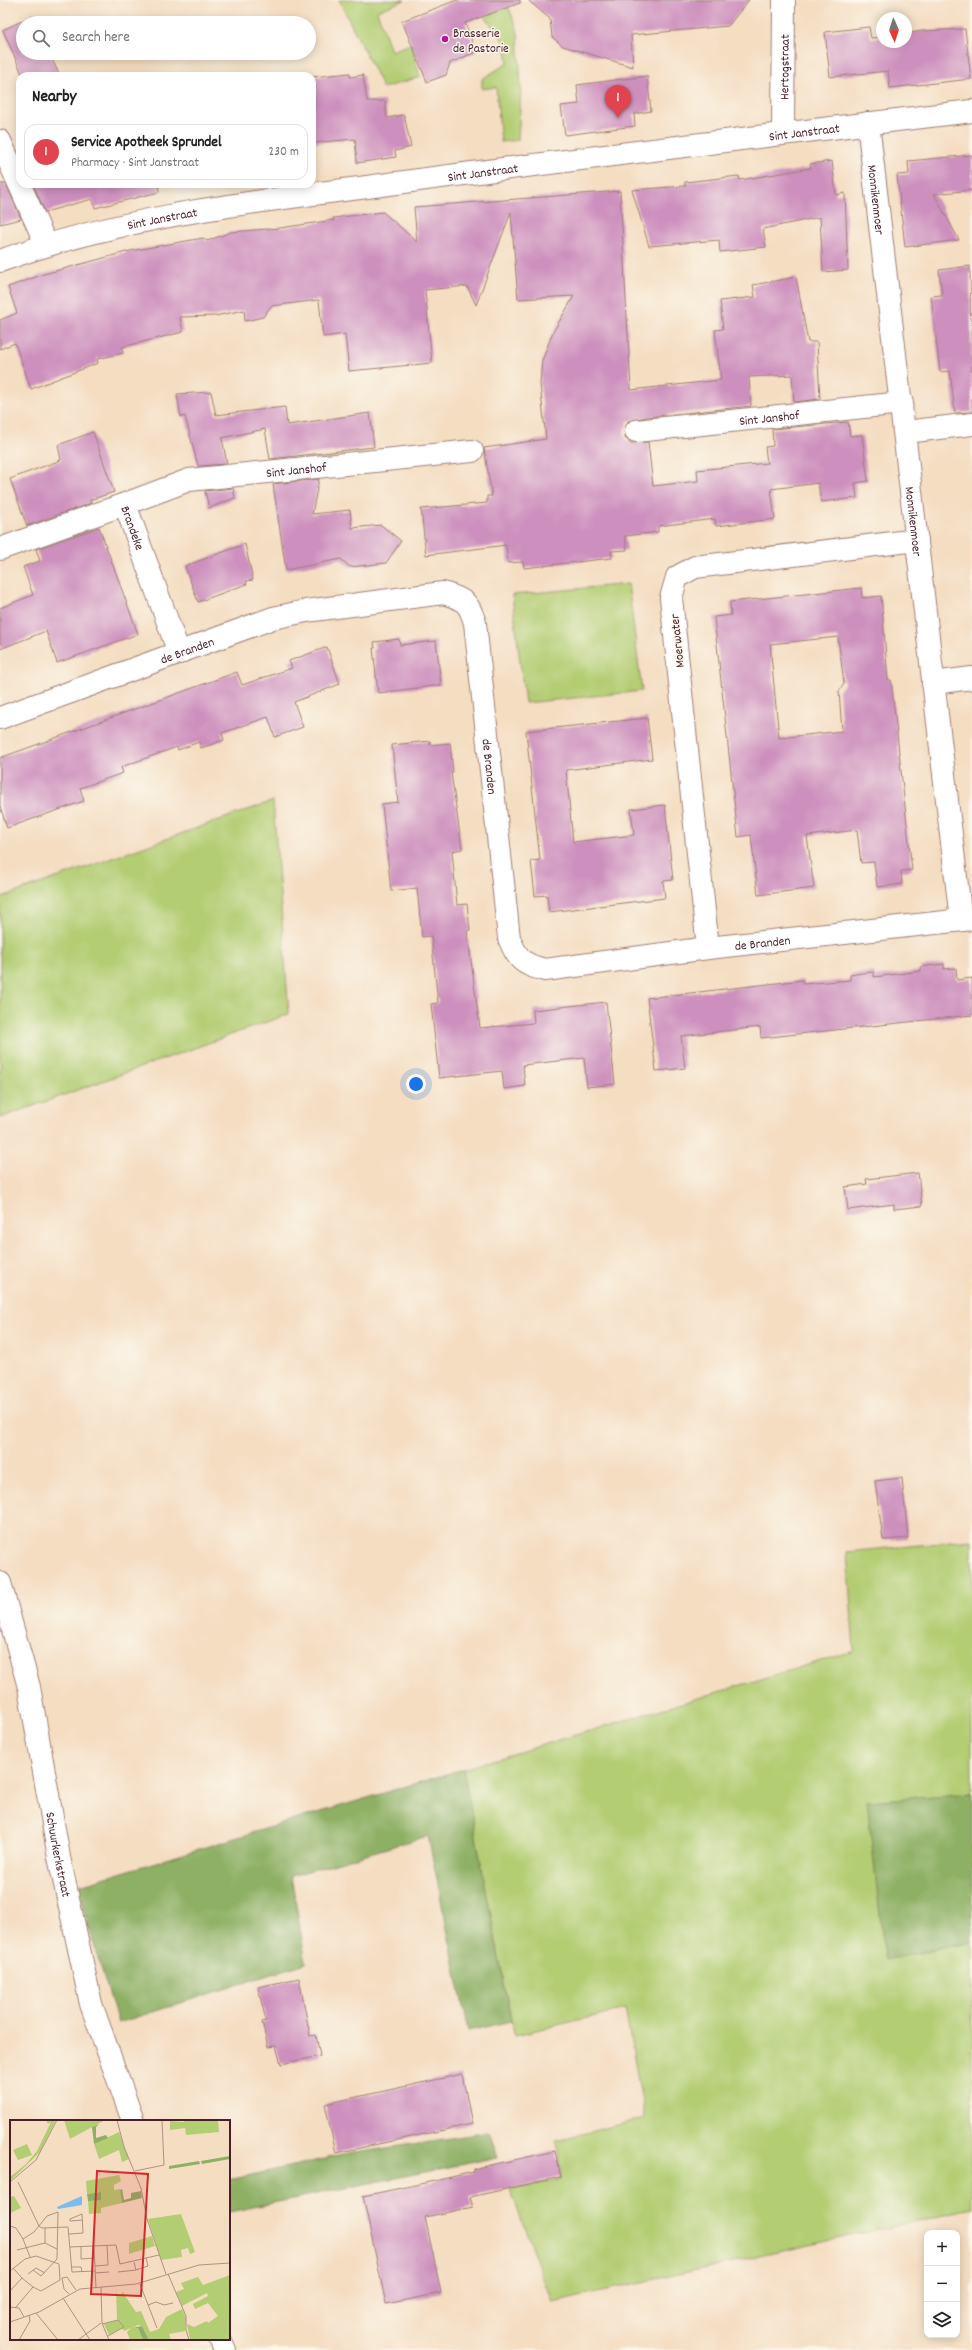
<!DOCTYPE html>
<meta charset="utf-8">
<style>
:root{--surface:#fff;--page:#f6f6f6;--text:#222;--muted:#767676;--line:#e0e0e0;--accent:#b5179e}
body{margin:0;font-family:Dekko,sans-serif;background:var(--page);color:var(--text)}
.controls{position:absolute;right:12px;bottom:12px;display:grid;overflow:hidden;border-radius:8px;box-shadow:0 2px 10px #0003}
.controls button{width:36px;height:36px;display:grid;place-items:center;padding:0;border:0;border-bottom:1px solid var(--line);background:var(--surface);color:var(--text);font:20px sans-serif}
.compass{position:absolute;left:876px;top:12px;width:36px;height:36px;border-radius:50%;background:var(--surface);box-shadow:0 2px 10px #0003;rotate:177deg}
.you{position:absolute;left:416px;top:1084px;width:14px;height:14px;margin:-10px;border:3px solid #fff;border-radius:50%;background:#1a73e8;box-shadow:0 0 0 6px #1a73e833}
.badge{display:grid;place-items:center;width:26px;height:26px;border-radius:50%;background:var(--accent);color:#fff;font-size:13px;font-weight:700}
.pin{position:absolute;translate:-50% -33px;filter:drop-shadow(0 1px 2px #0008)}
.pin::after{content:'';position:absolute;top:21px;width:14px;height:12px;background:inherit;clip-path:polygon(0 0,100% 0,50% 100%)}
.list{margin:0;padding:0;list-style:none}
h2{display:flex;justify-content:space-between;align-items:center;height:52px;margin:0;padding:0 16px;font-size:17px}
h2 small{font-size:13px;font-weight:400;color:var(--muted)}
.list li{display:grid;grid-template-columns:26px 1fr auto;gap:12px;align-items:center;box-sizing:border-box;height:56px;margin:0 8px 8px;padding:0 8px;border:1px solid var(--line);border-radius:12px}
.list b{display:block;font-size:15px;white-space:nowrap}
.list p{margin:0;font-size:13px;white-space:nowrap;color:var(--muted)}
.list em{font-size:13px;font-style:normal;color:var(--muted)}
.icon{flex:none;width:22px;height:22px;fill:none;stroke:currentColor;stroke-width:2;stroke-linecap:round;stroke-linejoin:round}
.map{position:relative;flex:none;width:972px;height:2350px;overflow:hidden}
.search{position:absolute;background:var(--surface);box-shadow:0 2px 10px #0003;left:16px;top:16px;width:300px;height:44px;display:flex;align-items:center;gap:10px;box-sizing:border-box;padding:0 14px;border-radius:22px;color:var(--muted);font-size:15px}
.panel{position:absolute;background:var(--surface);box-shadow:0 2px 10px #0003;left:16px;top:72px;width:300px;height:116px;border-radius:12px}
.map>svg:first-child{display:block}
</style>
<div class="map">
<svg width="972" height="2350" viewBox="0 0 972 2350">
<rect width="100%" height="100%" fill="#fbf7ec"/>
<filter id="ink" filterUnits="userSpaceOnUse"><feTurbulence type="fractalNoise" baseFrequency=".025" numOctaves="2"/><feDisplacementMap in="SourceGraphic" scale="8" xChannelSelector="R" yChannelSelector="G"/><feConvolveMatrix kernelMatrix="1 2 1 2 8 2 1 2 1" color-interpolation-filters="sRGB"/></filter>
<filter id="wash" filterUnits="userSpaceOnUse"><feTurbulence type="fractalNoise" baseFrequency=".012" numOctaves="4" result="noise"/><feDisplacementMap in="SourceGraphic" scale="16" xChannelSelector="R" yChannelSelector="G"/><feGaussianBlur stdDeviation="0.9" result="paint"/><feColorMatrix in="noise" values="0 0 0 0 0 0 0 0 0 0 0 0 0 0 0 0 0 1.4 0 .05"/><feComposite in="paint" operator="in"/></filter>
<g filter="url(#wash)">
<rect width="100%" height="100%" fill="#f4ddc1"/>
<!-- green -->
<g fill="#b3cd73" stroke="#7e764f">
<polygon points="339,0 405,0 377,11 391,51 411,44 420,77 383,88"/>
<polygon points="506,0 518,32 521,91 518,140 501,142 496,87 482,89 482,79 508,63 505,43 484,16"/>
<polygon points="628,584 642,691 525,703 512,595"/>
<polygon points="273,801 289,1014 0,1118 0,898"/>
<polygon points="972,1540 972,1795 885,1959 972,1942 972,2209 552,2302 510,2189 561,2180 557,2140 645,2118 625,2009 515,2035 511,2021 463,1769 854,1651 847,1552"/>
</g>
<!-- forest -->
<g fill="#8eb065" stroke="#6c6848">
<polygon points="463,1769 511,2021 468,2031 428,1836 291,1876 306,1963 118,2023 83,1908 80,1885"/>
<polygon points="972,1793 972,1942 885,1960 867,1801"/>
<polygon points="489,2132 498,2157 229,2212 229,2180 342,2155"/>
</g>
<g id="blocks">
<!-- building -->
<g fill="#cd8fbd" fill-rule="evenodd">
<polygon points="457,0 520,0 520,3 465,23 476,52 450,63 446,75 427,82 402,21"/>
<polygon points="528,0 749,0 728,26 631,35 633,67 563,46 552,37 550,19"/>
<polygon points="32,16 36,23 23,23 23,53 49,53 60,76 23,76 3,30"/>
<polygon points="869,27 871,38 882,37 882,42 906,42 906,34 922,31 965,29 971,79 890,88 888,71 830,77 825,32"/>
<polygon points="350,73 350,77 363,75 367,101 385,101 387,118 404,115 411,147 395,151 396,157 357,163 355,139 312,143 312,77"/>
<polygon points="647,76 651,111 634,114 635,126 565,135 561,106 579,104 577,85"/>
<polygon points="972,155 972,190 934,194 959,240 905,247 897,175 909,174 908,161"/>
<polygon points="832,161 836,195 845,193 848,270 823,272 820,217 763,229 766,247 720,252 719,240 649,246 632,190 685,186 685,182 739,176 740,180 811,168 810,164"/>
<polygon points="0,184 6,184 21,219 0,224"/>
<polygon points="33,184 158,184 159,192 95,208 92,199 45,212"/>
<polygon points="620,191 631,390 721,380 715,330 723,329 720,301 755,297 753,285 796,277 808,342 817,342 820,399 794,402 792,375 749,377 751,406 646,417 628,421 624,432 626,439 631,443 648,442 653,486 698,481 697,470 767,463 765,447 773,446 772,429 848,422 850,436 862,435 868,481 855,483 857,498 821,502 818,483 771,489 775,519 716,526 715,519 658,526 658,532 625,536 627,550 611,551 612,558 524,568 523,562 508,563 506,545 426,555 421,509 487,503 487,496 492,496 484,448 546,439 540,384 542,361 552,334 574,296 518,299 511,212 476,305 467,286 425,290 432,363 349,371 345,334 323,337 319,300 271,306 263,317 245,321 244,310 215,316 180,317 183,332 122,347 123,353 97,359 98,363 31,389 15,343 0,349 0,320 17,313 8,287 44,274 130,251 203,238 207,241 231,232 280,228 334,220 333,218 383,212 417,242 414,207"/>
<polygon points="970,266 972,412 955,413 950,371 940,372 931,296 942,295 939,270"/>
<polygon points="211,392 216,415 285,407 287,425 370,413 374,447 270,459 265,429 222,438 227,464 198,466 185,416 181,417 177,394"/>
<polygon points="93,432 114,492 90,500 91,503 27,526 10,479 61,460 58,445"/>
<polygon points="319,479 312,514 350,510 352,528 381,525 401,541 386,563 350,567 341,559 286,570 273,484"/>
<polygon points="233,488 235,498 209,508 205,491"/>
<polygon points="99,527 138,634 57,663 46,631 0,649 0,608 33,595 23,567 40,561 36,549"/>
<polygon points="245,544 253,580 246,581 247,584 198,602 185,566"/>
<path d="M861 588 862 598 881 596 888 680H891L912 870 901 871 902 884 877 887 874 862 861 863 857 830 807 836 814 888 758 895 751 835 738 837 714 617 731 615 730 602ZM838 637 844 684 839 691 842 731 779 738 770 644Z"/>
<polygon points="399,639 400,645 436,641 441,685 378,693 373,648 375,648 374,642"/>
<polygon points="327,647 340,684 294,702 303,727 275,737 268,717 222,733 224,740 201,748 199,742 178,750 177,747 121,767 123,773 80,788 84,801 7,828 0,806 0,758 237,672 242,685 292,668 289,661"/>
<polygon points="647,718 652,759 566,770 573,842 634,835 631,809 665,805 673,880 663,881 665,898 549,912 547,895 535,896 531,861 540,860 526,731"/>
<polygon points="430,741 430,745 450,743 453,772 451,772 462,849 452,851 457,905 467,904 470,930 467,931 480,1028 534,1023 533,1010 606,1002 615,1084 587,1087 584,1058 523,1065 525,1086 504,1089 502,1071 439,1078 431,1004 438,1003 431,936 422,937 417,888 391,891 382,804 398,802 392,745"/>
<polygon points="944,964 944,969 956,968 957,980 972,978 972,1015 761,1038 760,1027 681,1036 685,1068 656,1071 647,998 803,980 803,984 850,980 850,975 862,973 874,972 874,977 921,971 920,967"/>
<polygon points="918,1173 922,1206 894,1209 894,1204 848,1210 845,1187 867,1184 866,1179"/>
<polygon points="902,1478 908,1538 883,1540 875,1481"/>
<polygon points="299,1978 310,2036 316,2035 320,2056 281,2064 276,2046 268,2047 262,2022 266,2021 258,1987"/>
<polygon points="462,2074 472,2124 336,2153 325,2104"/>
<polygon points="555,2151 561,2177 470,2197 473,2207 425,2217 441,2293 386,2304 363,2196 439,2180 473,2172 473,2169"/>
</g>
</g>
</g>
<g filter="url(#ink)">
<use href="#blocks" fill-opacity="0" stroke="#9f7e76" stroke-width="1"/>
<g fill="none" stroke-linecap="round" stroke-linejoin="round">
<defs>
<g id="minor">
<path id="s1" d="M868 123 961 920"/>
<path id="s2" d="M783 133 784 0"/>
<polyline points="0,141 46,244"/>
<path id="s3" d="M636 431 902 403"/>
<polyline points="906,432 972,424"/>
<path id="s4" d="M125 504 189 480 472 451"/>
<path id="s5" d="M0 549 125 504 179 653"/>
<polyline points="933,683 972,678"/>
<path id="s6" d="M0 718 273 618 306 611 443 593C464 599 469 602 475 623L509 938C517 959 523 965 545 970L708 948 972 919"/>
<polyline points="708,948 671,598 677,577 695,567 917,540"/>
</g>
<g id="tertiary">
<path id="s7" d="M0 261C128 214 263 201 397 183 589 157 780 134 972 111"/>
<path id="s8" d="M0 1583 29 1687 59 1857 91 2004 133 2121"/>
<polyline points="220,2339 225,2350"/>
</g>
</defs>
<!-- minor casing -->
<use href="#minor" stroke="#9f7e76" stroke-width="24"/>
<!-- tertiary casing -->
<use href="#tertiary" stroke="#9f7e76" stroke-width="24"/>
<!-- minor -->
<use href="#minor" stroke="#fff" stroke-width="22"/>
<!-- tertiary -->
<use href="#tertiary" stroke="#fff" stroke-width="22"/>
</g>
</g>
<!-- markers -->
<circle fill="#b5179e" stroke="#fbf7ec" stroke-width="1.5" cx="445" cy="39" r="4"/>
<g text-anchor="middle" stroke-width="3" stroke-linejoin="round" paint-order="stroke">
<!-- poi labels -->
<g font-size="13" fill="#4a1f2b" stroke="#fbf7ec" text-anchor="start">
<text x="453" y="37">Brasserie<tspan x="453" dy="15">de Pastorie</tspan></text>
</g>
<!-- street labels -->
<g font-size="13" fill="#4a1f2b" stroke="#fbf7ec">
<text dy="5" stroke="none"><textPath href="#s2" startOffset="66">Hertogstraat</textPath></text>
<text dy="5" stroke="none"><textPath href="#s7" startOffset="816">Sint Janstraat</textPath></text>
<text dy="5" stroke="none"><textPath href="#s7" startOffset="492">Sint Janstraat</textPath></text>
<text dy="5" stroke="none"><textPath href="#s1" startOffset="77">Monnikenmoer</textPath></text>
<text dy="5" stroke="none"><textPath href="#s7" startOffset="168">Sint Janstraat</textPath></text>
<text dy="5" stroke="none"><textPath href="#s3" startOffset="134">Sint Janshof</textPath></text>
<text dy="5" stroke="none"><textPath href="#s4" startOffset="176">Sint Janshof</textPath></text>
<text dy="5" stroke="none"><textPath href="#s1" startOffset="401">Monnikenmoer</textPath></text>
<text dy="5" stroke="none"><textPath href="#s5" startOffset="158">Brandeke</textPath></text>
<text transform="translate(676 641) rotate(-96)" y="5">Moerwater</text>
<text dy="5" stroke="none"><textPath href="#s6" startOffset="199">de Branden</textPath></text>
<text dy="5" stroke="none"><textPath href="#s6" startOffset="654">de Branden</textPath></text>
<text dy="5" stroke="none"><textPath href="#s6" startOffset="1097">de Branden</textPath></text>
<text dy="5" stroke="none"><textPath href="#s8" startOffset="278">Schuurkerkstraat</textPath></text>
</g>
</g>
<!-- overview -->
<g transform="translate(10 2120)">
<rect width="220" height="220" fill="#f4ddc1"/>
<path d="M36 0H46L30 32 0 61V57L16 44 27 31 41 2 38 4ZM54 0H95L60 19ZM175 0H208L209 12 176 15 175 8 160 10V1L174 2ZM109 12 119 39 112 42 109 30 89 39 84 24ZM17 24 22 35 8 40 3 30ZM109 55 111 61 104 65V70L110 69 112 83 91 88V93L79 94 78 80H91V72L77 74 76 61ZM4 76 11 88 0 93V77ZM171 94 185 132 180 134 178 128 171 130 172 137 151 140 138 99ZM142 116 145 126 119 134V123ZM220 155V220H180L177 204 184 207 197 201 198 203 208 196 198 183 185 189 183 184 198 176 197 173 172 186 166 172 174 169 171 163 188 157 193 165ZM106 168 107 176 112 175V171L126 192 131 191 140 212 149 209 156 197 172 189 176 198 175 211 159 214 161 220H139L132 206 128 205 122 208H128L133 220H120L117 212 121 208 114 211 112 208 99 215 94 204 107 200Z" fill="#b3cd73"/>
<path d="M89 4 86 7V18L96 15 98 18 84 24 82 7ZM220 36V39L192 44 191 41ZM189 41 190 44 159 49V46ZM112 69 114 80 121 78V73L131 71 132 78 112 83 110 70ZM91 72V80L78 81 77 74ZM132 206 139 220H133L128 208H122Z" fill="#8eb065"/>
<path d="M72 76V85L48 89 47 87Z" fill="#7bbbef"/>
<path fill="none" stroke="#b09185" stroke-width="1" d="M107 0 114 27 131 68 137 99 156 154M125 51 154 45 152 0M0 62 26 40 47 0M8 62 29 106 32 108 58 107 62 152 85 151M0 106 6 108 13 119 20 137M35 108V123M59 114 73 113 72 94 60 99V101L73 100M13 119 24 112 37 96 48 92 47 139 31 156 23 150M84 126 86 168M60 127 106 125 110 144 149 135M71 127V139L85 138M7 130 35 123 47 129M124 142 126 150 138 146 136 138M85 146 98 145 97 125M61 147H71L72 152M3 148 12 158M0 151 15 139 26 136 49 144 50 160 31 171 23 167 6 187M108 152 126 150M85 153 99 152M18 154 26 148 35 153M158 154 176 196V210L179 220M130 164 147 208M91 167 92 203 99 220M0 171 12 158 23 167M59 174 54 169 52 158 57 157 66 170M53 178 80 220M138 185 146 182 154 185 163 183M0 187 9 188 14 197M26 193 48 220M0 202 29 192 70 169 126 164 189 145 220 143M92 204 108 200 114 207 98 216M9 220 20 201 19 195M68 220 91 203"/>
<path fill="#d62828" fill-opacity="0.15" stroke="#d62828" stroke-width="2" d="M87 51 138 54 131 176 81 174Z"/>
<rect width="220" height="220" fill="none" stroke="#4a1f2b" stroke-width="2"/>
</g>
</svg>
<div class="controls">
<button>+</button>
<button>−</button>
<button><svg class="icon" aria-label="layers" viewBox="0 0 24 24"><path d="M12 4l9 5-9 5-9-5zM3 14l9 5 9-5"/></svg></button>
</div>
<svg class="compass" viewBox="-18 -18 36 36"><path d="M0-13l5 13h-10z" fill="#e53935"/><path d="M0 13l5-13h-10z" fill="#767676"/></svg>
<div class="you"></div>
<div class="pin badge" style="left:618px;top:118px;background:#e0444e">1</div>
<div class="search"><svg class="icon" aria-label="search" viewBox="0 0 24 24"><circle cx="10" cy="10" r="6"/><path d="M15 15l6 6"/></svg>Search here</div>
<section class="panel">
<h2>Nearby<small></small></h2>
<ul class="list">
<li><span class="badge" style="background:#e0444e">1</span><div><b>Service Apotheek Sprundel</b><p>Pharmacy · Sint Janstraat</p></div><em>230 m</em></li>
</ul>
</section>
</div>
